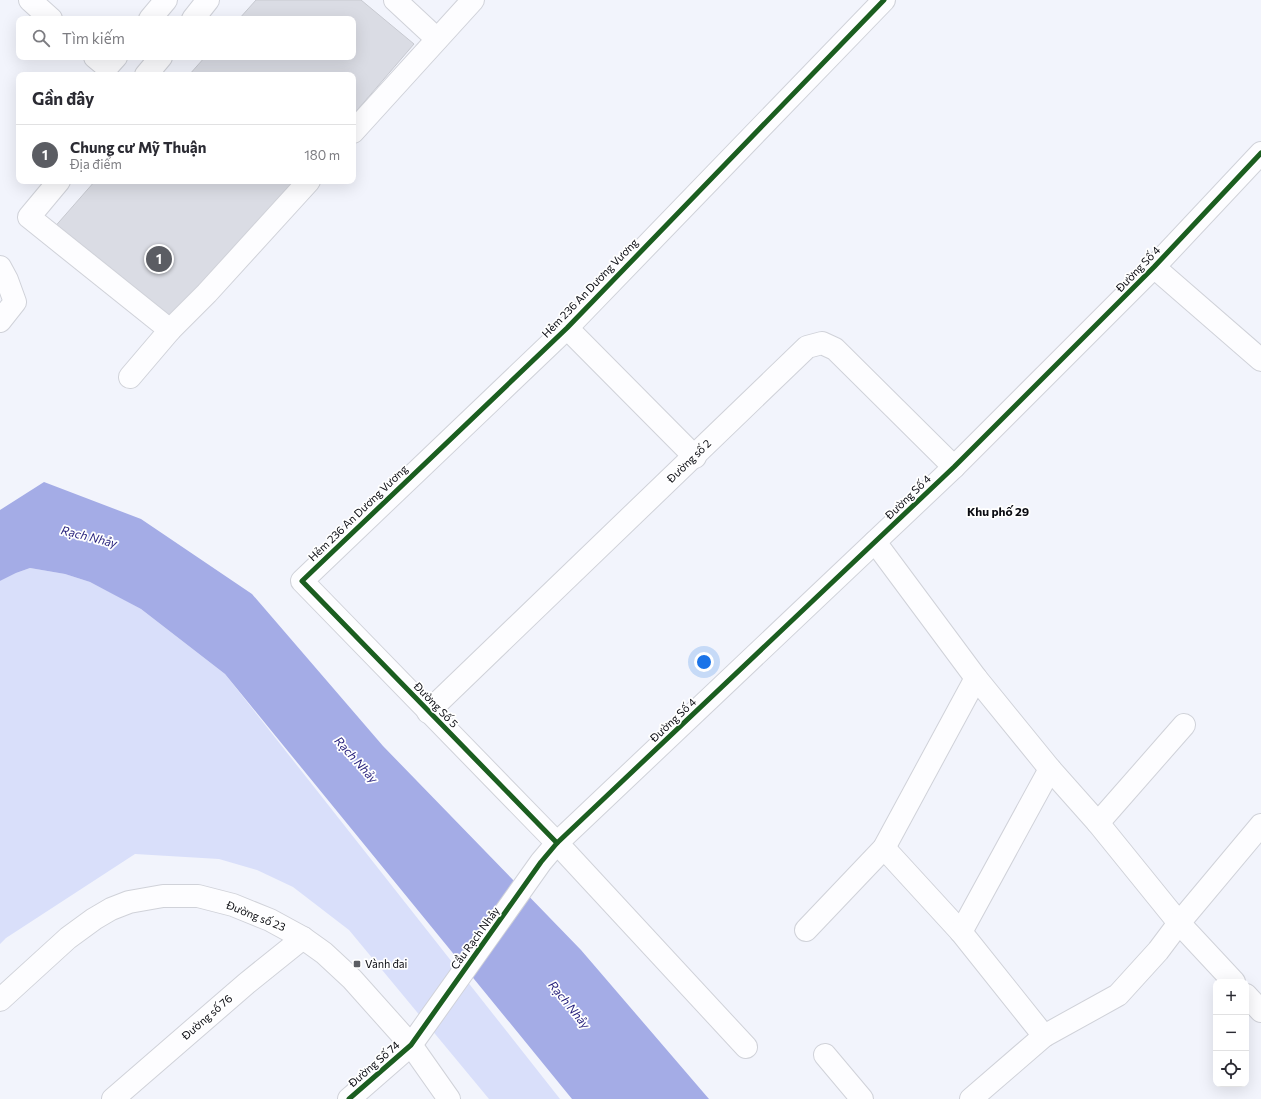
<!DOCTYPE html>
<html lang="vi">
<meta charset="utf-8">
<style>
:root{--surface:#fff;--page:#f7f7f7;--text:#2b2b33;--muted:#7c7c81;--line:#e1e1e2;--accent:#5b5d63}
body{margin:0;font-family:Commissioner,sans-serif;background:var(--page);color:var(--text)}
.controls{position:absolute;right:12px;bottom:12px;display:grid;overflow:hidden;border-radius:8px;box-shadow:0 4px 16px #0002}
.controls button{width:36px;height:36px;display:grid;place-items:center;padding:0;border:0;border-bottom:1px solid var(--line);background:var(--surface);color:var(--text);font:20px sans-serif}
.you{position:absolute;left:704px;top:662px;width:14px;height:14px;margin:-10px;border:3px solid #fff;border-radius:50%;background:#1a73e8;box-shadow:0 0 0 6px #1a73e833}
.badge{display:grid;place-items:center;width:26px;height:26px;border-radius:50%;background:var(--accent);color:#fff;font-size:13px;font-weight:700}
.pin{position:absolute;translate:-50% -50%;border:2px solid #fff;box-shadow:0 1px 4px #0006}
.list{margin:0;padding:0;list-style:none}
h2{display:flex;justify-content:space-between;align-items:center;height:52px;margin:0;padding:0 16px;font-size:17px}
h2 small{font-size:13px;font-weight:400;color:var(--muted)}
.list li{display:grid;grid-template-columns:26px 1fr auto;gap:12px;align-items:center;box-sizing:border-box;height:60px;padding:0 16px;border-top:1px solid var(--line)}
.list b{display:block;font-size:15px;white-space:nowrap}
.list p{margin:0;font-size:13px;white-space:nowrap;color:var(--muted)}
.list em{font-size:13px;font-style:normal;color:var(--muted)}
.icon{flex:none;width:22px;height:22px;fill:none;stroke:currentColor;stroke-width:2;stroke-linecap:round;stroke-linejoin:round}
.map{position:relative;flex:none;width:1261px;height:1099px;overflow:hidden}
.search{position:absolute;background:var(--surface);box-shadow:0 4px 16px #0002;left:16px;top:16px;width:340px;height:44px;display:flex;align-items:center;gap:10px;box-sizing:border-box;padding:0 14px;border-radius:8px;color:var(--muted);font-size:15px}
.panel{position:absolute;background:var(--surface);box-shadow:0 4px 16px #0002;left:16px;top:72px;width:340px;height:112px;border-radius:8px}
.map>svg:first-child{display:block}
</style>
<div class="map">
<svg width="1261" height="1099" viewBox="0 0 1261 1099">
<rect width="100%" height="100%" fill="#f2f4fc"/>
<!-- green -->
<polygon fill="#d9dffa" points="30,568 65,574 90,582 114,594 141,609 225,674 560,1099 489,1099 349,930 293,887 257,870 219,859 135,854 6,938 0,944 0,581 16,573"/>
<!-- water -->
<polygon fill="#a4ace6" points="44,482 141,519 252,594 383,746 581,950 709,1099 572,1099 225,674 141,609 90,582 65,574 30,568 16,573 0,581 0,510"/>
<!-- building -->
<g fill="#dadce4" stroke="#c7c9d0">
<polygon points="256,0 361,0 414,44 353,115 353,75 189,75 205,57 353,57 353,19 239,19"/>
<polygon points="95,181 296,181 171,324 52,230"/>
</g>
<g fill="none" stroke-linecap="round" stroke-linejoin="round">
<defs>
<g id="minor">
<polyline points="30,0 51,19"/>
<polyline points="395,0 437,39"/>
<polyline points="150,19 166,0"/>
<polyline points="193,19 208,0"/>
<polyline points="95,57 107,67 116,57"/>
<polyline points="146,75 161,57"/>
<polyline points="353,132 473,0"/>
<polyline points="59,181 29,217 170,330"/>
<polyline points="0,267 7,280 15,302 0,321"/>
<polyline points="1154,267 1261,360"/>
<polyline points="567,328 695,457"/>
<polyline points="130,377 170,330 207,293 309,181"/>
<polyline points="875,542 976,678 1050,769 1098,823 1179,923 1234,982"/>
<polyline points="428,712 807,347 822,343 835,349 954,467"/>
<polyline points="1098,823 1184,725"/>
<polyline points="884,848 961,932 1044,1036"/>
<polyline points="806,930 884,848 976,678"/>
<polyline points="961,932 1050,769"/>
<polyline points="1246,995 1261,1011"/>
<polyline points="0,1000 68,938 94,919 111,909 129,902 163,896 198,896 233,905 270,920 303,938 324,953 352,979 411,1045 449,1099"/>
<polyline points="746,1047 557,843 302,581 567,328 884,0"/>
<polyline points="825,1055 862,1099"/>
<polyline points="113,1099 247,983 303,938"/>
<polyline points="349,1099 411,1045 541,862 557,843 954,467 1154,267 1261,153"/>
<polyline points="971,1099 1044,1036 1118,995 1158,951 1179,923 1261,825"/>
</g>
</defs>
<!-- minor casing -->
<use href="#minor" stroke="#d0d2d9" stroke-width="24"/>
<!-- minor -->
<use href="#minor" stroke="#fdfdff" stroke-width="22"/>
<defs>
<g id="cycleway">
<polyline points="557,843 302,581 567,328 884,0"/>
<polyline points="349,1099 411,1045 541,862 557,843 954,467 1154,267 1261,153"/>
</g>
</defs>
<!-- cycleway casing -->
<use href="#cycleway" stroke="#fff" stroke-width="8"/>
<!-- cycleway -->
<use href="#cycleway" stroke="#1b5e20" stroke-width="5"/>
</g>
<!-- markers -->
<rect fill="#5b5d63" stroke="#fff" stroke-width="1.5" x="353" y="960" width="8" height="8" rx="2"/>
<g text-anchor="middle" stroke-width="3.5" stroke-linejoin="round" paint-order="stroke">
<!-- street labels -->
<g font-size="11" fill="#0a0b11" stroke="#fff">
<text transform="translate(1138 269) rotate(-46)" y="4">Đường Số 4</text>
<text transform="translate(590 288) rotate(-46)" y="4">Hẻm 236 An Dương Vương</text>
<text transform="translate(689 461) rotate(-44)" y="4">Đường số 2</text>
<text transform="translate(908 497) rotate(-44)" y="4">Đường Số 4</text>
<text transform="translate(358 513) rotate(-44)" y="4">Hẻm 236 An Dương Vương</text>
<text transform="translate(436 705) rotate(46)" y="4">Đường Số 5</text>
<text transform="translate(673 720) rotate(-43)" y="4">Đường Số 4</text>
<text transform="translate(256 916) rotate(22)" y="4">Đường số 23</text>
<text transform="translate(475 938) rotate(-54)" y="4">Cầu Rạch Nhảy</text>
<text transform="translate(207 1017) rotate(-41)" y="4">Đường số 76</text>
<text transform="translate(374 1064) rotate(-41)" y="4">Đường Số 74</text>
</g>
<!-- poi labels -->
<g font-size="11" fill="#0a0b11" stroke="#fff" text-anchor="start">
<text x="365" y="968">Vành đai</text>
</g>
<!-- neighbourhood labels -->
<g font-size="12" font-weight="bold" fill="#0a0b11" stroke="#fff">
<text x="998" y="516">Khu phố 29</text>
</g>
<!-- water labels -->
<g font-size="12" font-style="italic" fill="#241e7a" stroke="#fff">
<text transform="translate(89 537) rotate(14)" y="4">Rạch Nhảy</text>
<text transform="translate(356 760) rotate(48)" y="4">Rạch Nhảy</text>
<text transform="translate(569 1005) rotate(51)" y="4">Rạch Nhảy</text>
</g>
</g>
</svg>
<div class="controls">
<button>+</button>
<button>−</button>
<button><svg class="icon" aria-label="locate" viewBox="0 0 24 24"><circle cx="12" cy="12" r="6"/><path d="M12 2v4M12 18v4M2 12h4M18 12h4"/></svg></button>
</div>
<div class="you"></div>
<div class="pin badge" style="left:159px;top:259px">1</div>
<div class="search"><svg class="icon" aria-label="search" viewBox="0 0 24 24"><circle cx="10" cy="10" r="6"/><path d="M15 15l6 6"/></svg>Tìm kiếm</div>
<section class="panel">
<h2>Gần đây<small></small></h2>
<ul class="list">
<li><span class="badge">1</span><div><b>Chung cư Mỹ Thuận</b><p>Địa điểm</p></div><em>180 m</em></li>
</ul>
</section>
</div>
